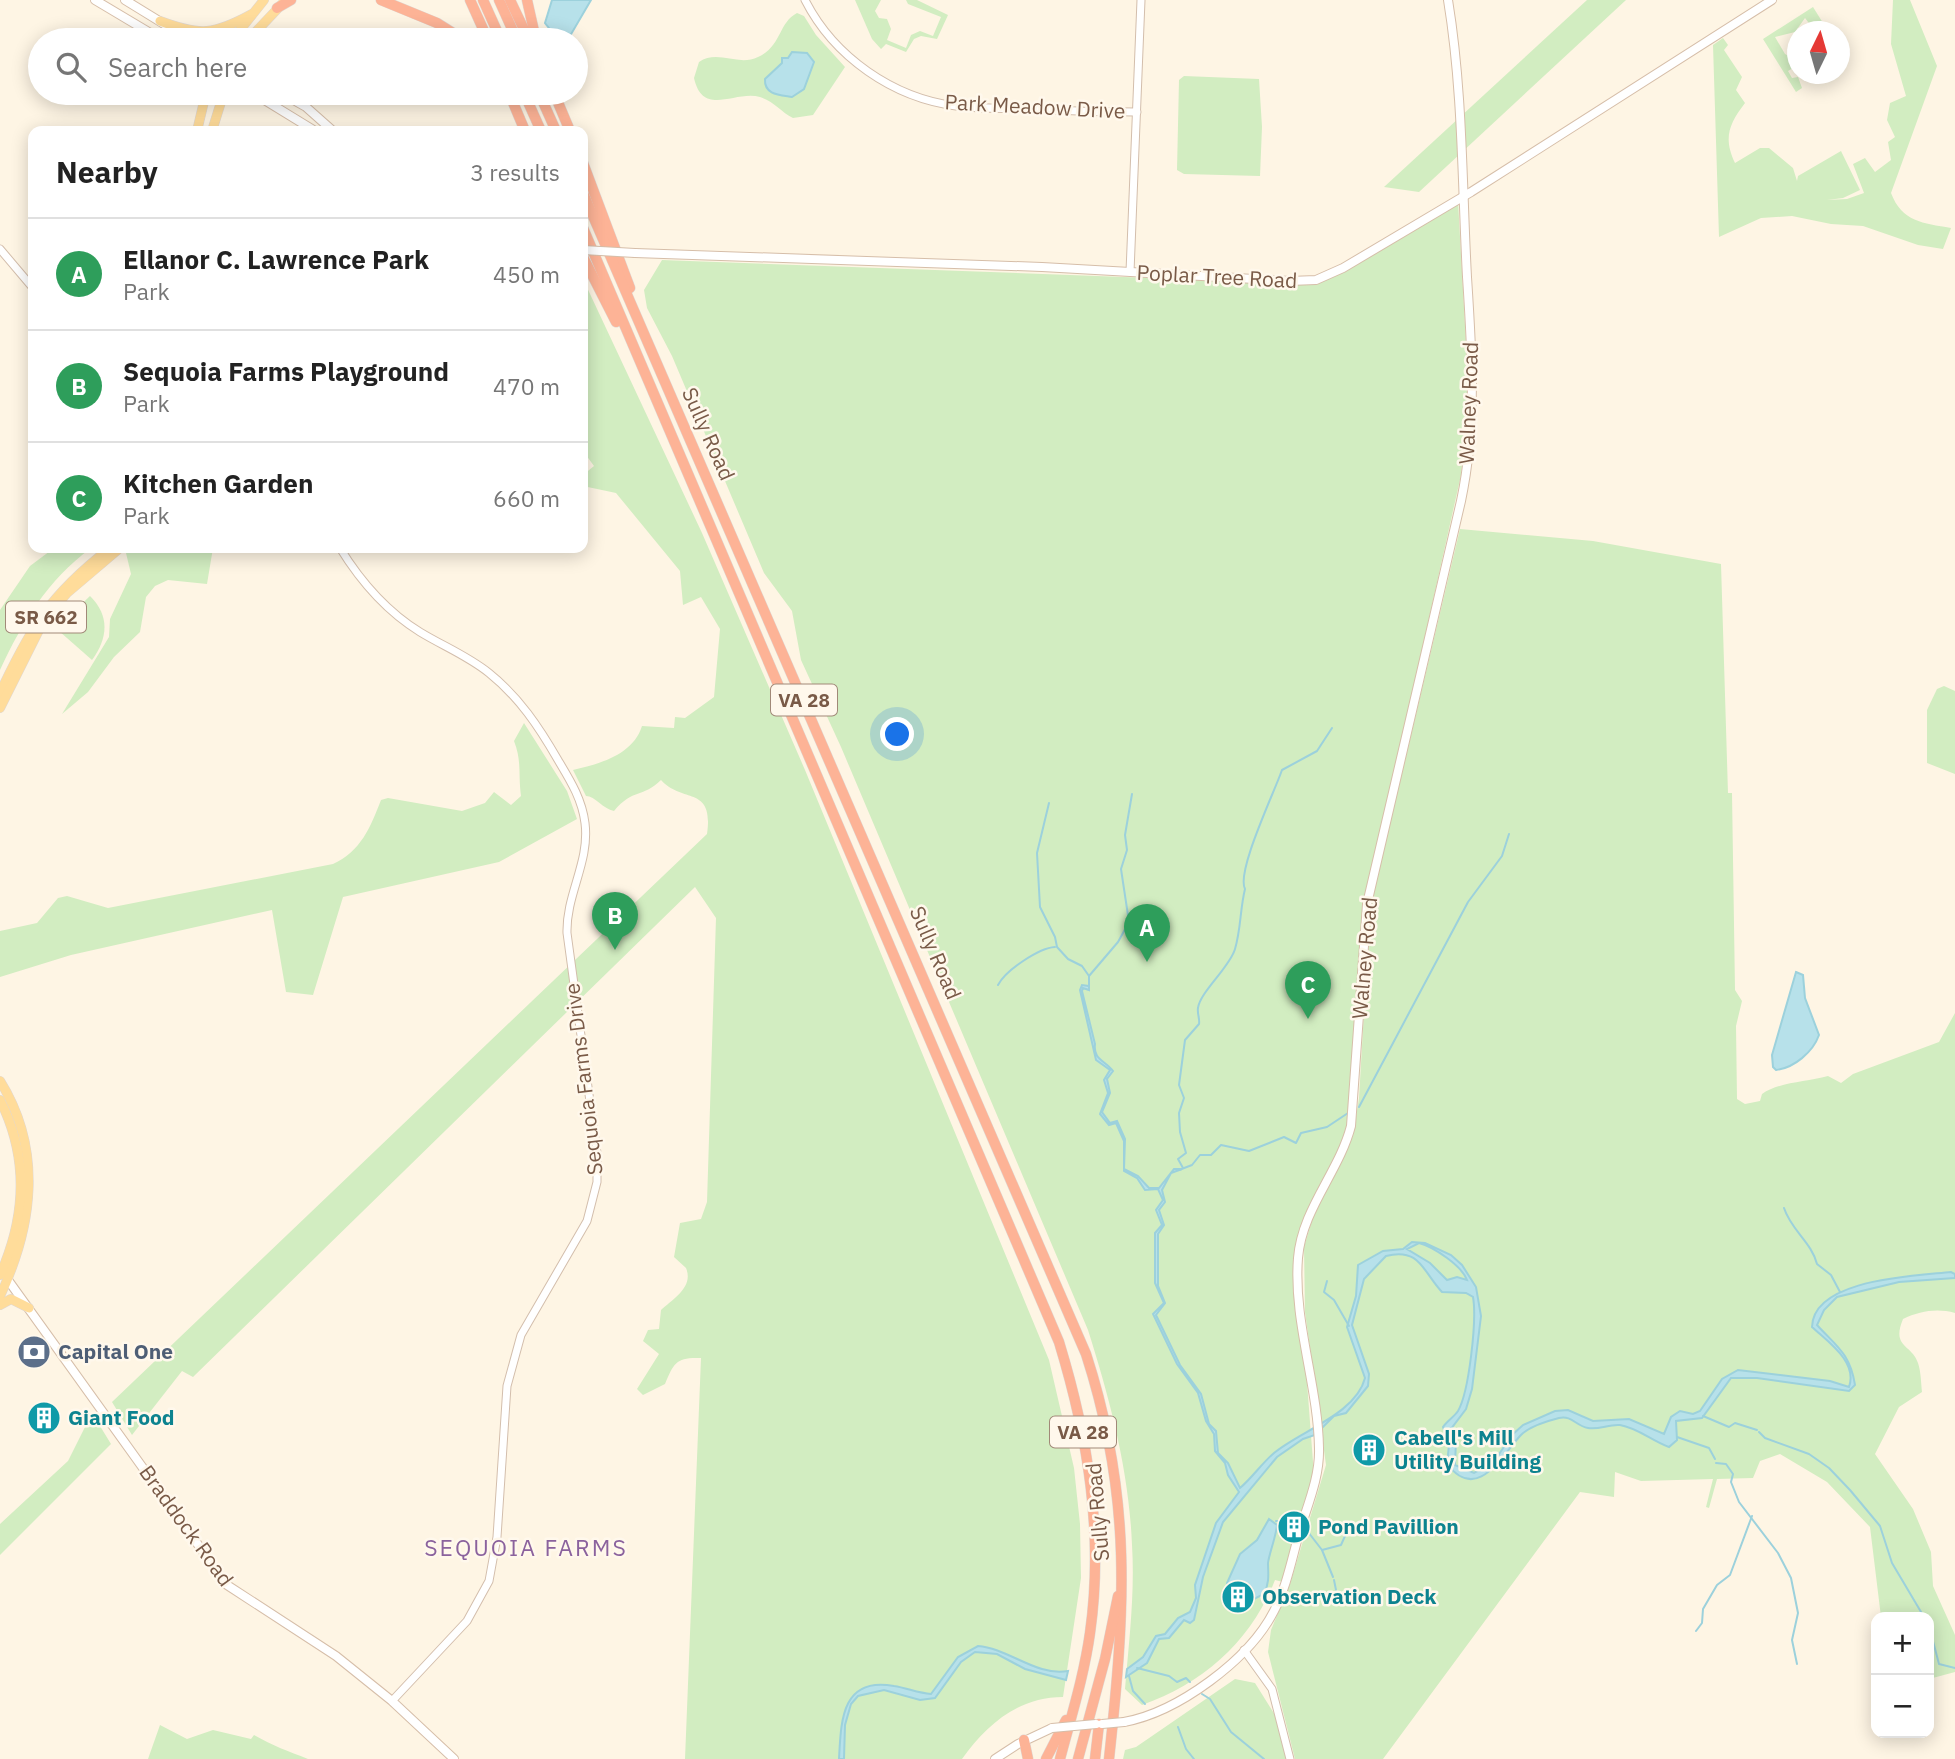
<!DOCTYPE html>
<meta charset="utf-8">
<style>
:root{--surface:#fff;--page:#f6f6f6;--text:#222;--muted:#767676;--line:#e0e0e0;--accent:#f26b40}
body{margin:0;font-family:"IBM Plex Sans",sans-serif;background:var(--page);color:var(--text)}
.controls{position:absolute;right:21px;bottom:21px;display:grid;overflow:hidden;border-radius:14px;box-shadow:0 4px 18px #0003}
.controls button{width:63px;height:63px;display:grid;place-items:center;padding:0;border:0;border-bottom:2px solid var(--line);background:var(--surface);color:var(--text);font:35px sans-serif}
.compass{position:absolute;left:1787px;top:21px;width:63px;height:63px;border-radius:50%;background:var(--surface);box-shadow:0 4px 18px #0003;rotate:5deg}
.you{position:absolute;left:898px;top:735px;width:24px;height:24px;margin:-18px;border:5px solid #fff;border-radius:50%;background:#1a73e8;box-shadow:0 0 0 10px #1a73e833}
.badge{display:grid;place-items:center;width:46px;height:46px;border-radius:50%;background:var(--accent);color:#fff;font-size:23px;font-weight:700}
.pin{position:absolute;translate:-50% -58px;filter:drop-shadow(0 2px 4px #0008)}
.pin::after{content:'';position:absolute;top:37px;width:24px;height:21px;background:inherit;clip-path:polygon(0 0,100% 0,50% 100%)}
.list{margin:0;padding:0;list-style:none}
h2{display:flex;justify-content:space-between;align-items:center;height:91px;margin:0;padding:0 28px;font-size:30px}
h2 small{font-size:23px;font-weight:400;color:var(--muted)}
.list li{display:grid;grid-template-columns:46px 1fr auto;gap:21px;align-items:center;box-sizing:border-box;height:112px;padding:0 28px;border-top:2px solid var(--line)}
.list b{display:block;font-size:26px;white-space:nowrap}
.list p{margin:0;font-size:23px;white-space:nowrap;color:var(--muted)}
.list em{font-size:23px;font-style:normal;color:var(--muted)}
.icon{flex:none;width:38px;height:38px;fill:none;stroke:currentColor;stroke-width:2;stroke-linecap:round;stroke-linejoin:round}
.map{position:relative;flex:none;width:1955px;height:1759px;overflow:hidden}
.search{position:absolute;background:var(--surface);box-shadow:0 4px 18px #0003;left:28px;top:28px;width:560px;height:77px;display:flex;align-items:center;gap:18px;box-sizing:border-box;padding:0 24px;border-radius:38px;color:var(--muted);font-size:26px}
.panel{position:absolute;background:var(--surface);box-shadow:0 4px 18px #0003;left:28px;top:126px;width:560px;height:427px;border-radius:14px}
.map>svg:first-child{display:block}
</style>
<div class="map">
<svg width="1955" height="1759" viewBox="0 0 1955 1759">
<rect width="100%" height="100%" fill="#fef5e4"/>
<!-- green -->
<g fill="#d2edc1">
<polygon points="855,0 881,0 875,11 879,18 887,19 891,29 887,40 906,48 911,35 920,31 933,36 941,17 908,4 906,0 917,0 948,15 937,39 921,36 914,39 906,52 886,44 881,49 872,39"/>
<polygon points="1587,0 1626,0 1419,192 1384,187"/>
<path d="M1893 0H1910L1937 66 1891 193C1902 222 1923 223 1951 228L1943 249 1918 245 1863 226 1831 224 1792 216 1761 218 1719 237 1713 45 1723 38 1728 45 1724 50 1742 77 1736 90 1745 103C1729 124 1723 138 1735 163L1760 148H1769L1793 168 1797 181 1798 176 1841 151 1860 190 1843 198 1827 200 1847 199 1864 193 1853 164 1865 158 1875 172 1891 160 1888 142 1895 137 1887 120 1890 103 1906 96 1891 44Z"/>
<polygon points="1813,7 1828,31 1815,31 1805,18 1795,32 1775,37 1785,54 1794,59 1790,63 1793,68 1788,71 1792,78 1798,77 1802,88 1796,92 1763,39"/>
<path d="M797 13 804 16 816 35 845 67 813 115 793 118C781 112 774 101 760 97 735 90 703 118 694 78L699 62C718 49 738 67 758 57 782 46 778 23 797 13Z"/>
<polygon points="1184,76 1259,79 1262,127 1260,176 1184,174 1177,170 1179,80"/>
<path d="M1458 201 1469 396 1461 475 1366 900 1349 1127 1297 1250 1314 1475 1283 1582 1275 1580C1251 1641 1204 1683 1142 1705L1125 1689C1129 1641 1135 1593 1132 1545 1129 1470 1110 1400 1088 1330L841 747 801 660 792 611 764 573 672 356 647 308 644 290 662 260 1286 283 1325 278Z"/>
<path d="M583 279 702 533 805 770 1049 1360 1074 1468 1080 1524 1081 1578 1063 1697C1019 1697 987 1724 962 1759H685L701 1358C677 1357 674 1362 665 1384L643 1395 637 1389 659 1354 643 1341 648 1330 659 1329 661 1310C673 1299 694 1287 686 1268L674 1257 680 1223 701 1219 707 1202 716 918 695 887 193 1377 182 1371 132 1435 112 1402 707 834C714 785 683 804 661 780 643 798 633 788 614 811 603 809 595 796 586 796L573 770C599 764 633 755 642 726L674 728 675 717 685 718 714 697 720 629 701 597 683 605 680 571 616 493 583 486V475L594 466 583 451Z"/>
<path d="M1460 529 1593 541 1721 564 1728 793H1732L1735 990 1742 1001 1736 1026 1737 1099 1745 1104 1760 1101 1762 1094C1779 1082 1806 1082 1828 1076L1841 1083 1853 1074 1939 1042 1955 1013V1313C1937 1308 1920 1311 1903 1319 1891 1348 1912 1344 1918 1363 1921 1372 1921 1383 1922 1392L1899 1407 1875 1454 1913 1509 1931 1552 1933 1586 1955 1635V1672L1929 1679V1617H1881L1870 1527 1827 1482 1780 1454 1760 1461 1753 1478 1717 1479 1709 1508 1706 1507 1713 1479 1641 1481 1615 1472 1614 1497 1580 1492 1383 1759H1295L1268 1652 1271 1630 1290 1584 1326 1465 1305 1312 1304 1247 1313 1217 1353 1136 1359 1098 1370 908Z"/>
<path d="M54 548H91C47 581 23 621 0 670V610L30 566Z"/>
<polygon points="131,548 213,548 207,584 168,580 155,586 146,597 140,632 114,657 88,692 62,714 109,637 110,619 131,574 126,553"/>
<path d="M90 596C110 616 108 638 92 660L59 631V626Z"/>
<polygon points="1944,686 1955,691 1955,774 1927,763 1927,710 1937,689"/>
<path d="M524 723 567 791 577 819 499 862 343 897 313 995 286 992 272 910 71 955 0 977V931L37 923 58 898 67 896 108 908 333 864C361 851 370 828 381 800L388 798 462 811 485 803 494 792 511 805 521 796C518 774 522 761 514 741Z"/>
<polygon points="92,1413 111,1444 0,1555 0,1524 68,1461"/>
<polygon points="1235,1679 1255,1683 1275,1715 1278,1715 1287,1759 1123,1759 1125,1750 1136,1747"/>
<path d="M160 1725 187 1739 213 1730 251 1739 254 1735C273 1746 288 1751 308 1759H148Z"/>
</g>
<!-- water -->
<g fill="#b7e1ea" stroke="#9cd1dc" stroke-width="2" fill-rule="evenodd">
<polygon points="552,0 591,0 570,36 553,33 545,23"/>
<path d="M792 52 807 53 814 62 804 89 792 97C780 95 764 95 765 79L782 63V58H788Z"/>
<path d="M1796 972 1803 975 1805 998 1819 1035C1813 1052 1794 1068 1776 1070L1773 1067 1772 1055Z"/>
<path d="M1089 976V990L1083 988 1082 991 1095 1044C1093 1060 1105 1060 1113 1071L1107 1079 1110 1093 1102 1112 1110 1123 1117 1121 1125 1139 1124 1169 1138 1176 1149 1188H1159L1174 1169H1182L1171 1173 1162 1190 1165 1202 1159 1210 1164 1225 1158 1234V1286L1165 1303 1156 1315 1180 1365 1201 1394 1209 1424 1216 1431 1218 1453 1228 1463 1240 1488C1252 1478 1262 1463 1274 1453 1300 1431 1356 1414 1365 1378L1347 1327 1356 1296 1358 1265 1383 1251 1403 1249 1412 1242 1425 1243 1451 1255 1462 1265 1476 1287 1481 1316 1472 1389 1466 1409 1451 1429 1456 1440 1455 1465 1474 1473 1493 1463 1512 1435 1523 1425 1555 1411 1568 1410 1593 1421 1629 1419 1664 1434 1671 1417 1680 1411 1693 1414 1700 1411 1722 1379 1738 1370 1830 1381 1849 1387C1858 1362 1828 1342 1812 1327 1813 1279 1914 1276 1951 1272L1955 1274V1278L1899 1282 1837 1297 1824 1310 1817 1325C1836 1346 1850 1353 1855 1385L1849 1391 1757 1378H1731L1702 1418 1676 1421 1677 1440 1669 1447C1652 1441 1638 1428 1620 1425 1609 1424 1599 1430 1588 1428 1576 1426 1572 1415 1559 1418 1547 1421 1528 1427 1520 1436 1501 1457 1477 1503 1447 1464L1449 1445 1443 1427C1447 1421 1454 1417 1458 1411 1469 1392 1477 1320 1473 1297L1466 1293 1442 1292C1423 1272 1420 1247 1386 1256L1364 1279 1352 1325 1369 1374 1368 1386 1346 1413 1334 1416 1315 1435 1303 1439 1277 1457 1223 1522 1203 1577 1194 1620 1190 1623 1184 1620 1169 1638 1159 1639 1147 1663 1126 1677 1127 1669 1143 1657 1156 1636 1165 1634 1178 1618 1190 1612 1196 1598 1195 1585 1216 1523 1239 1492 1228 1475 1225 1463 1215 1451 1214 1434 1206 1421 1198 1393 1177 1364 1153 1314 1164 1303 1155 1283V1233L1162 1225 1156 1210 1163 1200 1158 1189 1145 1190 1137 1178 1124 1171V1141L1116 1123 1109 1125 1100 1114 1108 1093 1104 1080 1110 1070 1096 1060 1080 990 1082 985 1089 986ZM1419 1243C1434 1247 1462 1266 1467 1280L1457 1277 1447 1280 1430 1263 1407 1249Z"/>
<path d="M1269 1519 1277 1525C1276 1537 1269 1554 1268 1563 1268 1572 1270 1582 1264 1594L1248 1602 1231 1594 1227 1583 1240 1554 1257 1540Z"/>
<path d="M978 1646C1008 1648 1037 1677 1068 1671L1066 1680 1025 1669 997 1654 975 1652 961 1662 935 1698 920 1700 884 1690 858 1696 851 1704 845 1725 844 1759H839C841 1722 841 1676 894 1686 907 1688 918 1693 931 1694L958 1657Z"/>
</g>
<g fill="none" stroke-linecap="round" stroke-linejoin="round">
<!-- stream -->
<g stroke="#9cd1dc" stroke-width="2">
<polyline points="1049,803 1037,853 1040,907 1055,937 1057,947 1068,959 1082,966 1089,976 1118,942 1129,922 1121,869 1127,850 1125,835 1132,794"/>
<path d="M998 985C1006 970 1039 948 1055 947"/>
<polyline points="1359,1107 1468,902 1502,856 1509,834"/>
<path d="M1183 1168 1178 1159 1186 1153 1180 1132 1179 1113 1184 1098 1179 1085 1185 1040 1199 1024C1200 1019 1197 1013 1198 1008 1200 992 1230 967 1235 949 1241 929 1240 909 1245 889 1236 872 1274 793 1282 770L1317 751 1332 728"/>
<polyline points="1179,1170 1192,1165 1200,1155 1211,1155 1221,1145 1249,1151 1284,1137 1296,1143 1301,1133 1327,1127 1348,1113"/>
<path d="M1784 1208C1791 1230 1812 1243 1817 1264L1831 1275 1840 1292"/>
<polyline points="1327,1281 1324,1292 1334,1300 1349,1326"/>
<polyline points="1703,1416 1729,1427 1735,1423 1757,1430"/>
<polyline points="1759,1432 1765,1438 1809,1454 1829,1468 1850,1490 1880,1526 1892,1563 1924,1617"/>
<polyline points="1677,1437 1709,1448 1715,1459"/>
<polyline points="1716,1463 1726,1464 1733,1474 1731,1482 1739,1502 1778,1553 1791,1578 1798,1613 1792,1640 1797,1664"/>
<polyline points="1276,1521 1298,1522"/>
<polyline points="1305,1528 1322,1550 1333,1577"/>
<polyline points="1322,1550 1341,1545 1349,1527"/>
<polyline points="1334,1580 1336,1590"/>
<polyline points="1929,1626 1939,1664 1955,1668"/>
<polyline points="1696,1631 1702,1623 1703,1609 1717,1585 1730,1575 1752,1516"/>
<polyline points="1137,1668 1169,1676 1177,1682 1186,1678 1190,1682"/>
<polyline points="1129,1676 1133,1691 1145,1704"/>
<polyline points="1202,1694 1210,1699 1231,1732 1264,1759"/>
<polyline points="1178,1727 1186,1749 1194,1759"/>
</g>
<defs>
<g id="tertiary">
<path d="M805 0C834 57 893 98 956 106 980 109 1006 108 1031 109 1066 111 1101 112 1137 112"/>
<polyline points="0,249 33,288"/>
<polyline points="1130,272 1141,0"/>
<path d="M340 548C361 582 386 611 420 632 443 646 468 656 489 673 519 697 539 727 558 760 570 780 582 799 585 823 590 862 566 894 567 933L597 1153V1182L587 1221 521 1335 507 1386 497 1537 489 1581 467 1621 392 1701"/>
<polyline points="1244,1650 1272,1689 1290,1759"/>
</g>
<g id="secondary">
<polyline points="95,0 162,40"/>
<polyline points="125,0 190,40"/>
<polyline points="253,93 315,131"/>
<polyline points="281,93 306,107 333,131"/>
<polyline points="635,253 1042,267 1290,281 1316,280 1343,268 1471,192 1772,0"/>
<polyline points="8,1280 227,1585 336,1656 392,1701 454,1759"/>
<path d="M1124 1722C1178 1712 1249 1660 1274 1611 1287 1586 1292 1558 1300 1530 1308 1504 1320 1476 1319 1448 1318 1385 1293 1321 1298 1258 1302 1209 1339 1172 1351 1126L1367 904 1461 501C1477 426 1472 352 1467 277 1462 185 1463 91 1448 0"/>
<polyline points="995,1759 1018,1744 1052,1728"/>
</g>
<g id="primary">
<path d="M160 21C200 36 214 35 252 14"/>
<polyline points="232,40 264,0"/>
<polyline points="248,40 283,3"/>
<polyline points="197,131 206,93"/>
<polyline points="212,131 221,102 227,93"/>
<path d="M0 693C31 627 50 595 109 549"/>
<polyline points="0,708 44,620 67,593 120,548"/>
<path d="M0 1081C43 1150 33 1226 0 1296"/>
<path d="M0 1100C29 1158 26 1217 0 1275"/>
<polyline points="0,1305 11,1299 29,1308"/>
</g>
<g id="motorway">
<polyline points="381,0 437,23 464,40"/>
<polyline points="470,0 488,40"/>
<polyline points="483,0 501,40"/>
<polyline points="499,0 517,40"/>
<polyline points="510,0 529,40"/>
<polyline points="527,0 536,40"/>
<polyline points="277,8 291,0"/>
<polyline points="509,93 525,131"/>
<polyline points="524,93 541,131"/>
<polyline points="539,93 556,131"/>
<polyline points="554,93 570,131"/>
<polyline points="583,163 630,288"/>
<path d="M583 193 1086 1354C1133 1499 1125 1611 1109 1759"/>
<path d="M583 228 1059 1342C1088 1437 1104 1534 1090 1633 1084 1676 1071 1717 1060 1759"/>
<polyline points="583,257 616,322"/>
<polyline points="1024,1740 1028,1759"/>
<polyline points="1046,1759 1066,1720"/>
<polyline points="1078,1759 1105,1659 1118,1596"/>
<polyline points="1095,1759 1099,1724"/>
</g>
</defs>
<!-- tertiary casing -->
<use href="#tertiary" stroke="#d3beac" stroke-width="9"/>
<!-- secondary casing -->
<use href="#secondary" stroke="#d6bea9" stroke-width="10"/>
<!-- primary casing -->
<use href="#primary" stroke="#dfd7d3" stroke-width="10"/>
<!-- motorway casing -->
<use href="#motorway" stroke="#dfd7d3" stroke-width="11"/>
<!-- tertiary -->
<use href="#tertiary" stroke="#fff" stroke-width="7"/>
<!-- secondary -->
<use href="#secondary" stroke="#fff" stroke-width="8"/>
<!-- primary -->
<use href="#primary" stroke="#ffdc9a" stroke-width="9"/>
<!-- motorway -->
<use href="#motorway" stroke="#fdb396" stroke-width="10"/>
<defs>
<g id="secondary-bridge">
<polyline points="583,250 635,253"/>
<polyline points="1102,1724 1124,1722"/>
<polyline points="1052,1728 1096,1724"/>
</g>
</defs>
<!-- secondary-bridge casing -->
<use href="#secondary-bridge" stroke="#d6bea9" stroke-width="10" stroke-linecap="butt"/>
<!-- secondary-bridge -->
<use href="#secondary-bridge" stroke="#fff" stroke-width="8"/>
</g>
<!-- icons -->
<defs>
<symbol id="bank-disc" viewBox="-11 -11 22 22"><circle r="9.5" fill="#5c6f8a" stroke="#fff8ec"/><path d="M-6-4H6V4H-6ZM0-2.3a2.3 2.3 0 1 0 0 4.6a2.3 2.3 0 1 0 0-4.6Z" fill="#fff"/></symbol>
<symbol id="building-disc" viewBox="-11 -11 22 22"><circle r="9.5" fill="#0f9aa8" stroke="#fff8ec"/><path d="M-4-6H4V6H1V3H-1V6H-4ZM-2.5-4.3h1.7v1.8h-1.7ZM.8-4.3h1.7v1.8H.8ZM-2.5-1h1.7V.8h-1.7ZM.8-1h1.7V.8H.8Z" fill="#fff"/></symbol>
</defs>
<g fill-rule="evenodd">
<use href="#bank-disc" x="15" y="1333" width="38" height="38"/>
<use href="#building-disc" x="25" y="1399" width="38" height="38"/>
<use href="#building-disc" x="1350" y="1431" width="38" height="38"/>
<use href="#building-disc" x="1275" y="1508" width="38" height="38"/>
<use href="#building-disc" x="1219" y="1578" width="38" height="38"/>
</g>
<g text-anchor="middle" stroke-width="5" stroke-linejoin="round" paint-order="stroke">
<!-- shield labels -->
<g fill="#fff8ec" stroke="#a18978" stroke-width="2">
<rect x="6" y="601.5" width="80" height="31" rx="5"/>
<rect x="771" y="684.5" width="66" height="31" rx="5"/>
<rect x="1050" y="1416.5" width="66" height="31" rx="5"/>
</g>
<g font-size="19" font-weight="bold" fill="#795a47">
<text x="46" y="624">SR 662</text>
<text x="804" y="707">VA 28</text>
<text x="1083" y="1439">VA 28</text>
</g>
<!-- street labels -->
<g font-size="21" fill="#795a47" stroke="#fff8ec">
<text transform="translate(1035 107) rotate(3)" y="7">Park Meadow Drive</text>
<text transform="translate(1217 277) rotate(3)" y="7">Poplar Tree Road</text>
<text transform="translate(1469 403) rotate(-88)" y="7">Walney Road</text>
<text transform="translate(708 434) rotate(66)" y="7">Sully Road</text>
<text transform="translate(935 953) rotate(67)" y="7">Sully Road</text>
<text transform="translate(1365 958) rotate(-85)" y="7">Walney Road</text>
<text transform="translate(584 1079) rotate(-97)" y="7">Sequoia Farms Drive</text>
<text transform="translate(1098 1512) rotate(-95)" y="7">Sully Road</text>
<text transform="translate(186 1526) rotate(54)" y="7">Braddock Road</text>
</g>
<!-- service labels -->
<g font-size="21" font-weight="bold" fill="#4e5e75" stroke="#fff8ec" text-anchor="start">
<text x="58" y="1359">Capital One</text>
</g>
<!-- culture labels -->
<g font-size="21" font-weight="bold" fill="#0d838f" stroke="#fff8ec" text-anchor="start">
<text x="68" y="1425">Giant Food</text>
<text x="1394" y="1445">Cabell's Mill<tspan x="1394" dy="24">Utility Building</tspan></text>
<text x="1318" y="1534">Pond Pavillion</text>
<text x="1262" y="1604">Observation Deck</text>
</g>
<!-- neighbourhood labels -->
<g font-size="23" letter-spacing="2" fill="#8b629d" stroke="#fff8ec">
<text x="526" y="1556">SEQUOIA FARMS</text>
</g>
</g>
</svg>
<div class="controls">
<button>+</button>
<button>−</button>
</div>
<svg class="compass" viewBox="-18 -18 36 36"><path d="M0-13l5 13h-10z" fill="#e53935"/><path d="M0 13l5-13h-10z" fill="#767676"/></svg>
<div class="you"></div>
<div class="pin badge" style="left:1147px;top:962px;background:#2e9e5b">A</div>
<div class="pin badge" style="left:615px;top:950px;background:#2e9e5b">B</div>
<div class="pin badge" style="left:1308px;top:1019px;background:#2e9e5b">C</div>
<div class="search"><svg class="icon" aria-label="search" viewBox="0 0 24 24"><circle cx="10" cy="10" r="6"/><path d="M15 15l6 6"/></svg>Search here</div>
<section class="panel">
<h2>Nearby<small>3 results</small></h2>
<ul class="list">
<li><span class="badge" style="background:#2e9e5b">A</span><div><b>Ellanor C. Lawrence Park</b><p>Park</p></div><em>450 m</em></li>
<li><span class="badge" style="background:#2e9e5b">B</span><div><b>Sequoia Farms Playground</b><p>Park</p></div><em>470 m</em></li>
<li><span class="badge" style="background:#2e9e5b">C</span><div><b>Kitchen Garden</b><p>Park</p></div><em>660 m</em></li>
</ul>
</section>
</div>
